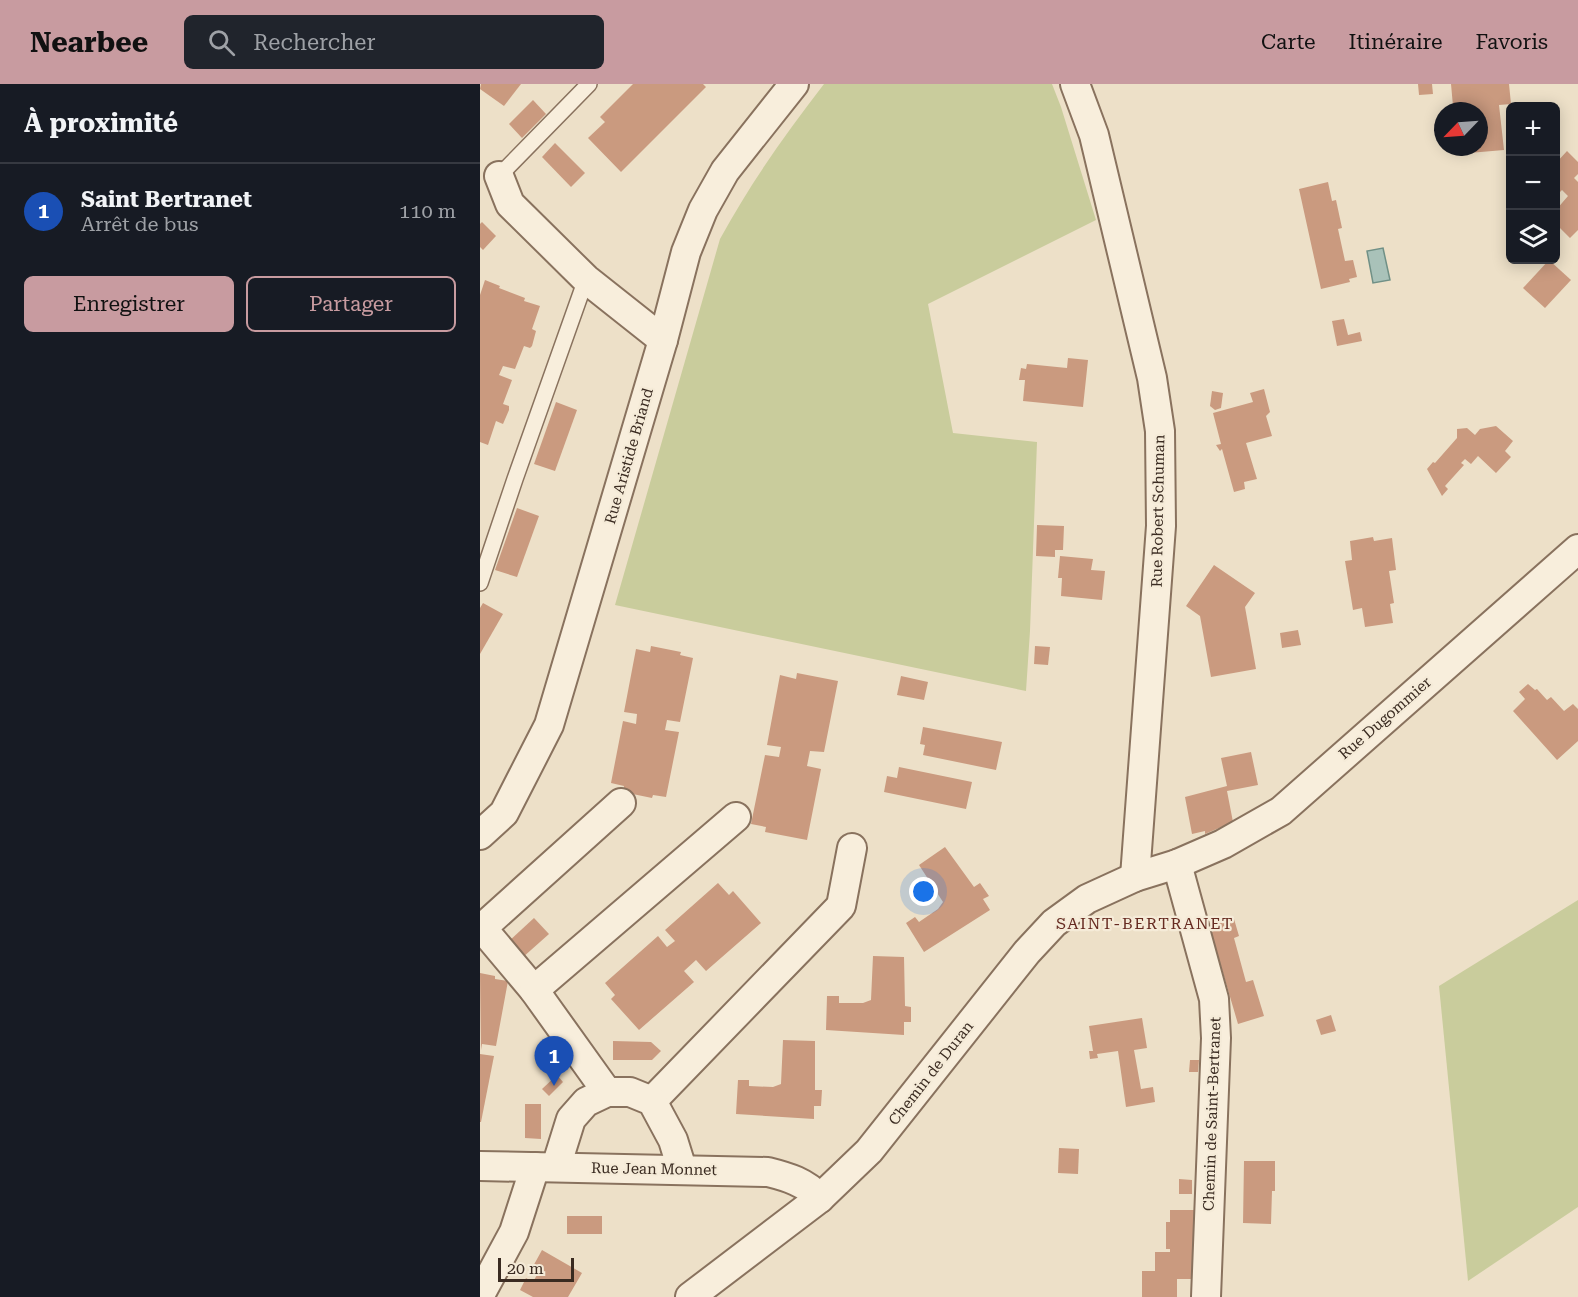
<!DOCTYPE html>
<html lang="fr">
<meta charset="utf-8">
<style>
:root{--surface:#171b24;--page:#20242c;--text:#f1f3f6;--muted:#9ea1a6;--line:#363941;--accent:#c89ba0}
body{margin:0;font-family:"Roboto Serif",serif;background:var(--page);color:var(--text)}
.controls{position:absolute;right:18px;top:18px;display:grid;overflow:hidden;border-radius:9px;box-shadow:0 3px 15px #0003}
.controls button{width:54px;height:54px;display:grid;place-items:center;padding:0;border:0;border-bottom:2px solid var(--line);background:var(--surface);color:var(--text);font:30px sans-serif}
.compass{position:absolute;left:954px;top:18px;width:54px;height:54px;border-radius:50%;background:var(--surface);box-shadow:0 3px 15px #0003;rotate:245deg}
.scale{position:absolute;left:18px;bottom:15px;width:76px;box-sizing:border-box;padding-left:6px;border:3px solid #3a2b21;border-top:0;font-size:16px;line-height:21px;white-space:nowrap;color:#3a2b21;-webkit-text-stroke:4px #f5ebd8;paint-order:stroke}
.you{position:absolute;left:444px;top:808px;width:21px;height:21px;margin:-15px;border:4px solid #fff;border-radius:50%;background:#1a73e8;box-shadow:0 0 0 9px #1a73e833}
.badge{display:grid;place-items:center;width:39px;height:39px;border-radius:50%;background:var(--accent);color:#fff;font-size:20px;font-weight:700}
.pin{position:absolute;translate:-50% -50px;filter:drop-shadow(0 2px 3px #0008)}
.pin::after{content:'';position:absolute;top:32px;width:21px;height:18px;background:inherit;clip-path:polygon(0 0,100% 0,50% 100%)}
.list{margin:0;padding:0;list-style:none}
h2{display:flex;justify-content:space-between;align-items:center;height:78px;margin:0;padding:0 24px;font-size:26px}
h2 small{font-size:20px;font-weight:400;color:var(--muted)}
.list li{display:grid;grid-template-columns:39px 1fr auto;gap:18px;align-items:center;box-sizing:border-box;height:96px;padding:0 24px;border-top:2px solid var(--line)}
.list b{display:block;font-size:22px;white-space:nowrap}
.list p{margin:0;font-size:20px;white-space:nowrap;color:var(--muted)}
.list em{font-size:20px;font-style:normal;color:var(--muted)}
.actions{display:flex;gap:12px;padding:18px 24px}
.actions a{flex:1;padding:14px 0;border:2px solid var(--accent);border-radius:9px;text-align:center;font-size:21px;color:var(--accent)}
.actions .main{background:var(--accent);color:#111}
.icon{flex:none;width:33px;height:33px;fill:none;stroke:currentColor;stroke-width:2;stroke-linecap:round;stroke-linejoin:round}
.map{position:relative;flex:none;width:1098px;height:1213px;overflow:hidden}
header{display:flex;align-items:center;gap:36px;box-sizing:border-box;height:84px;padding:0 30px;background:var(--accent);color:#111}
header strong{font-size:28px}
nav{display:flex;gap:33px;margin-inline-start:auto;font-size:21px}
.search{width:420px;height:54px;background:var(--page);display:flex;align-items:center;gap:15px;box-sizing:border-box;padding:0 21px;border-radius:9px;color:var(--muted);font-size:22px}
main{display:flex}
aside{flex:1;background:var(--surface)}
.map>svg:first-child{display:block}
</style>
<header>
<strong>Nearbee</strong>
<div class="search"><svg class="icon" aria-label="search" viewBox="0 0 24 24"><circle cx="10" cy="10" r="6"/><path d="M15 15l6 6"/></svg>Rechercher</div>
<nav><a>Carte</a><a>Itinéraire</a><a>Favoris</a></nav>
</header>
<main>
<aside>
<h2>À proximité<small></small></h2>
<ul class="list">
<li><span class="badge" style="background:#1a4fb4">1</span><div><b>Saint Bertranet</b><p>Arrêt de bus</p></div><em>110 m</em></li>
</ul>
<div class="actions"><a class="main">Enregistrer</a><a>Partager</a></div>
</aside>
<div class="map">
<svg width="1098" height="1213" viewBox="0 0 1098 1213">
<rect width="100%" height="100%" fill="#ede0c8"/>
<!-- green -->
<g fill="#c9cc9c">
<path d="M344 0H572L581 23 616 136 448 220 473 349 557 358 550 547 546 607 135 521 240 155C271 98 305 51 344 0Z"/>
<polygon points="1098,816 1098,1123 988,1197 959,902"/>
</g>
<!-- water -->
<polygon fill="#a9c2b9" stroke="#709086" stroke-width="1.5" points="903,164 910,196 893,199 887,167"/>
<!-- building -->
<g fill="#ca9a7f">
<polygon points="1,0 41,0 24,22 0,5"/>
<polygon points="153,0 223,0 226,3 141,88 108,54 125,38 120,33"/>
<polygon points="938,0 952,0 953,10 939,11"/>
<polygon points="971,0 1029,0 1031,20 1019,21 1024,66 989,69 989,63 999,63 999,27 985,27 985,21 973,22"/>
<polygon points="53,16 66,30 42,54 29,40"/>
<polygon points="75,59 105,89 91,103 62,73"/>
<polygon points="1087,67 1098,78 1098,90 1094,94 1098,98 1098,146 1090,154 1076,140 1076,126 1088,112 1082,106 1078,110 1076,108 1076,79"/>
<polygon points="848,98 852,117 856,116 862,144 858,145 865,177 873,176 877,193 869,195 870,198 841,205 819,105"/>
<polygon points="2,138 16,152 3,166 0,163 0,140"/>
<polygon points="1069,176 1091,196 1065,224 1043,204"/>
<polygon points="5,196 20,202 19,204 45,214 44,217 60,222 52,245 56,247 52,262 50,264 44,262 35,285 23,282 19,291 32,296 23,320 29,322 29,326 23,340 16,337 8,361 0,358 0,211"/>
<polygon points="864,235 868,251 880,248 882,257 857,262 852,237"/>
<polygon points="588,274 608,276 603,323 543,317 545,296 539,296 541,284 546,285 547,280 587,284"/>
<polygon points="784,305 790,328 786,332 792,352 766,359 777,395 764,398 765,405 754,408 742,365 740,367 736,361 741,360 733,329 773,318 770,309"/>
<polygon points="732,307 743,309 741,324 735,326 730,322"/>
<polygon points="76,318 97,326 75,387 54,380"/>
<polygon points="1016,342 1033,357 1025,367 1031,373 1016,389 998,372 991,380 985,375 981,379 984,381 965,402 968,405 962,412 947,385 953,378 955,379 977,354 977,345 987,344 995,351 1000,345"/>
<polygon points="37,424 59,432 37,493 15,486"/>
<polygon points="557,441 584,442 583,466 575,466 575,473 556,472"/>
<polygon points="893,453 894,457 912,454 916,486 909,487 914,519 910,520 913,539 885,543 882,524 873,526 865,477 872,476 870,457"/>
<polygon points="580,472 613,475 611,486 625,487 622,516 581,512 582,494 578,494"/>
<polygon points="734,481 775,509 765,523 776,585 731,593 720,532 706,522"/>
<polygon points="3,519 23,530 0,570 0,524"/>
<polygon points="818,546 821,561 802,564 800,549"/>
<polygon points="171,562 201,568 200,571 213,574 200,638 187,636 185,646 199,648 186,713 173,711 172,714 143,708 144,702 131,699 143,637 156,640 157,630 144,628 156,565 170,568"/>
<polygon points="555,562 570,563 568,581 554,580"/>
<polygon points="317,589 358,597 344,668 330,667 327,682 341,685 327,756 285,748 286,743 271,740 285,671 299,673 301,663 287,661 300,591 316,595"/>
<polygon points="421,592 448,598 444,616 417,611"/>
<polygon points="1048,600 1055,606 1057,605 1067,616 1071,613 1084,627 1093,620 1098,625 1098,657 1077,676 1033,627 1045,615 1039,608"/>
<polygon points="443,643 522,658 516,686 443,671 445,661 440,660"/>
<polygon points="771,668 778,701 747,707 753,738 725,750 725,747 712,750 705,713 747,702 741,674"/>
<polygon points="419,683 492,698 486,725 404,708 407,692 417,694"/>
<polygon points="465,763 494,803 500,799 509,812 503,815 510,826 444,868 426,839 435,833 439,838 458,825 463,818 439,781"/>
<polygon points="238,799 249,811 253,807 281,839 226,887 216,876 204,887 214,898 159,946 131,915 135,911 125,899 178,852 187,863 195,857 185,846"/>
<polygon points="54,834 69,850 42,874 28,858"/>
<polygon points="754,835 759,852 754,854 766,898 773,896 784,932 758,940 731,848 737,846 736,840"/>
<polygon points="393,872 424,873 425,922 431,923 431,938 424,938 424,951 346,946 347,912 359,912 359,919 383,919 391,916"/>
<polygon points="0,889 15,892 15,895 28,897 16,962 2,960 1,966"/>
<polygon points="851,931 856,947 841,951 836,936"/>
<polygon points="662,934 667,964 654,966 661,1005 673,1003 675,1018 646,1023 638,967 617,970 618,974 610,975 609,967 613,967 609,942"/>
<polygon points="303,956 335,957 335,1006 342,1006 341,1022 334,1022 334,1035 256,1030 258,996 269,996 269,1002 293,1003 301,1000"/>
<polygon points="133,957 171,958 181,967 172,976 133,976"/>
<polygon points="0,970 14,972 1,1038 0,1038"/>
<polygon points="710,976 719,976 718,988 709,988"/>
<polygon points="77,991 83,998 69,1012 62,1005"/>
<polygon points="45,1020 61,1020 61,1055 45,1054"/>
<polygon points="579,1064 599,1065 598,1090 578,1089"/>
<polygon points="764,1077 795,1077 795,1107 792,1107 791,1140 763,1139"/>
<polygon points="699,1095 712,1096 712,1110 699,1110"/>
<polygon points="690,1126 714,1126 715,1195 697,1195 697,1213 662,1213 662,1187 675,1187 675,1168 690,1168 690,1165 686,1165 686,1138 690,1138"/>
<rect x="87" y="1132" width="35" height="18"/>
<polygon points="62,1166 102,1189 88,1213 53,1213 40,1206 46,1194 53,1198 58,1189 51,1186"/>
</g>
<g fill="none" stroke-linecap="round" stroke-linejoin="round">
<defs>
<g id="lane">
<polyline points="19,92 109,0"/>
<polyline points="0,499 35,395 106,195"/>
</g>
<g id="street">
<polyline points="595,0 614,51 672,294 680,347 681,442 655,793"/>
<polyline points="19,92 30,120 106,195 183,256"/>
<polyline points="0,751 24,729 69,641 183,256 206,168 223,126 245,87 314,0"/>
<polyline points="697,780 734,915 736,954 726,1213"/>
<polyline points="54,906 2,844 141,719"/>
<polyline points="127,1008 54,906 256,733"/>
<polyline points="172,1017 361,822 372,764"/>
<path d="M0 1082 288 1088C308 1093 325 1098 340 1114"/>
<polyline points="76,1083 91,1035 106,1018 127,1008 150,1008 172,1017 193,1056 202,1085"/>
<polyline points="0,1211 34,1148 55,1083"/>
<polyline points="210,1213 340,1114 389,1067 547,868 574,839 607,815 655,793 697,780 743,760 801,727 1098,465"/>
</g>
</defs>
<!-- lane casing -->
<use href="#lane" stroke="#89725e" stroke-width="18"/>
<!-- street casing -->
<use href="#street" stroke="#89725e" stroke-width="32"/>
<!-- lane -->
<use href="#lane" stroke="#f8eedc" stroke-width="15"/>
<!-- street -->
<use href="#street" stroke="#f8eedc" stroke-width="28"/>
</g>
<g text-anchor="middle" stroke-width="4.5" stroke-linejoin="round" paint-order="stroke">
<!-- street labels -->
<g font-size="15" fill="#3a2b21" stroke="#f5ebd8">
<text transform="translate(149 372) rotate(-74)" y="5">Rue Aristide Briand</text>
<text transform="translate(678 427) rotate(-89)" y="5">Rue Robert Schuman</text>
<text transform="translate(905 634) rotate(-41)" y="5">Rue Dugommier</text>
<text transform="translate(451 989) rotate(-52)" y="5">Chemin de Duran</text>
<text transform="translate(732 1030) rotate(-88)" y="5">Chemin de Saint-Bertranet</text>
<text transform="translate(174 1085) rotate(1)" y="5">Rue Jean Monnet</text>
</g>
<!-- neighbourhood labels -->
<g font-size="16" letter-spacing="1.5" fill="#662b21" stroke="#f5ebd8">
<text x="665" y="845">SAINT-BERTRANET</text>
</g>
</g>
</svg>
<div class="controls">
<button>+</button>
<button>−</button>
<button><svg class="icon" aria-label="layers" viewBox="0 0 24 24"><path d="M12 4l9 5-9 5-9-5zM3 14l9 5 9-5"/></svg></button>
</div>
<svg class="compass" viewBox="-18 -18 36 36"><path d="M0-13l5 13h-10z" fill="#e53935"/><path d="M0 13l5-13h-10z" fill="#9ea1a6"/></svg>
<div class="scale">20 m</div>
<div class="you"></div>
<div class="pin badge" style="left:74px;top:1002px;background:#1a4fb4">1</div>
</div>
</main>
